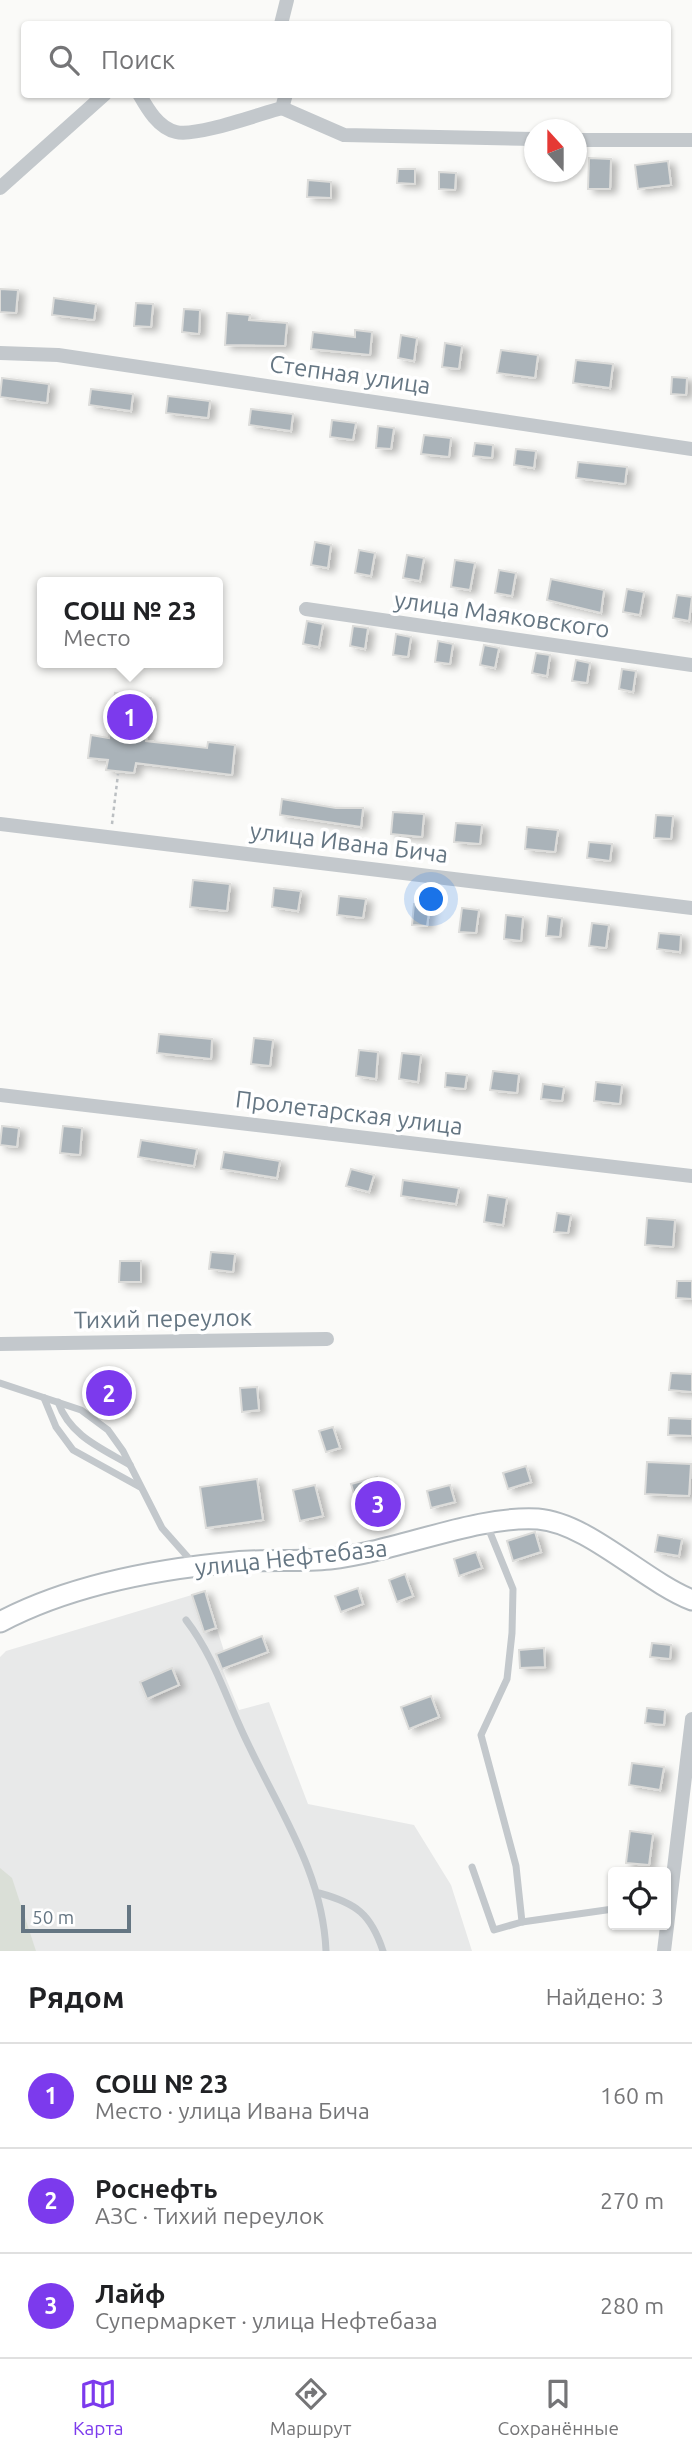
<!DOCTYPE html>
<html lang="ru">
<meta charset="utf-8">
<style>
:root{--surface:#fff;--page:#f6f6f6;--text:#202124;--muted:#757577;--line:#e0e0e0;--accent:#7c3aed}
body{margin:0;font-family:Ubuntu,sans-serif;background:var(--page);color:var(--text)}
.controls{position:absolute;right:21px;bottom:21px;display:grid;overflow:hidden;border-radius:7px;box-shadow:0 2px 5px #0004}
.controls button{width:63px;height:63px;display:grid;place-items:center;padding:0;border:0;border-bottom:2px solid var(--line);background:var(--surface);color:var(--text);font:35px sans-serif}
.compass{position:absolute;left:524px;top:119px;width:63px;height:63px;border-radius:50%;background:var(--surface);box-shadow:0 2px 5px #0004;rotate:339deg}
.scale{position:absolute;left:21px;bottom:18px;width:110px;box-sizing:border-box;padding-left:7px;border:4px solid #657683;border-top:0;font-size:19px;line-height:24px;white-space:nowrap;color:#657683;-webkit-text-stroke:5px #fff;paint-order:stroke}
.you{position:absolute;left:432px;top:900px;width:24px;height:24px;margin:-18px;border:5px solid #fff;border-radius:50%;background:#1a73e8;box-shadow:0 0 0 10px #1a73e833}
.badge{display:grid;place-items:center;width:46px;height:46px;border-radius:50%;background:var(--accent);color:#fff;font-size:23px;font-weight:700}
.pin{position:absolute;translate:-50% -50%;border:4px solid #fff;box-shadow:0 2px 7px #0006}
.popup{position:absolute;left:37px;top:577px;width:186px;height:91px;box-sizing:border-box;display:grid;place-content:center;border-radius:7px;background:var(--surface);filter:drop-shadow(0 2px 5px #0005);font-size:23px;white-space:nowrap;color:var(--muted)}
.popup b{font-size:26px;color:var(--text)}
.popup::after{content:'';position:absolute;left:50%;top:100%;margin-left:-14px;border:14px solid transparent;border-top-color:var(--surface)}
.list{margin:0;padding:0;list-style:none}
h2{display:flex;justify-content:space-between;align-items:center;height:91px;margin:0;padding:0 28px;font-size:30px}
h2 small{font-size:23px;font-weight:400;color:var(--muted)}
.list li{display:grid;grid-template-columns:46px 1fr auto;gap:21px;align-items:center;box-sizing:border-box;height:105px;padding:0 28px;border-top:2px solid var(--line)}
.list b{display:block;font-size:26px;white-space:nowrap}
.list p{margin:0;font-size:23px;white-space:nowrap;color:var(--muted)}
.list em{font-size:23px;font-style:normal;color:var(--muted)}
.icon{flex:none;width:38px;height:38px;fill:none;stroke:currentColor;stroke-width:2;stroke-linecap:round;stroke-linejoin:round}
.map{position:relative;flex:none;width:692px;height:1951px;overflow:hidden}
.search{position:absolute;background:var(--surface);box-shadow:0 2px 5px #0004;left:21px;right:21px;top:21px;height:77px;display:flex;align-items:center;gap:18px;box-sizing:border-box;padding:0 24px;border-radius:7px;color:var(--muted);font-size:26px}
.sheet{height:406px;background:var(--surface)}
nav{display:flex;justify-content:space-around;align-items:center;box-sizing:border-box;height:98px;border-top:2px solid var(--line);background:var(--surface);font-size:19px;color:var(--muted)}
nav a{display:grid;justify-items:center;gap:4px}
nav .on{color:var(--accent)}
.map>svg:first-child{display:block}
</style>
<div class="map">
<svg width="692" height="1951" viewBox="0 0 692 1951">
<defs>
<filter id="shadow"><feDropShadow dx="6" dy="3.5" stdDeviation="3.5" flood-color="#0004"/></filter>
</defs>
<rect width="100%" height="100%" fill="#fafaf8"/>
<!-- built -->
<polygon fill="#e8e9e9" points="205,1591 224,1651 216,1654 239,1710 269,1702 308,1804 414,1825 451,1885 472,1951 0,1951 0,1657 6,1651"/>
<!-- green -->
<polygon fill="#dadfd7" points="0,1868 12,1878 36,1951 0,1951"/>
<!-- building -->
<g fill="#aab3b9" stroke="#dcdcda" stroke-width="2" filter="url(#shadow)">
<polygon points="589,158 611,159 610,189 588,189"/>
<polygon points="668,161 671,185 638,189 635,165"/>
<polygon points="398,169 415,169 415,184 397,183"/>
<polygon points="439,172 456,173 455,190 439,189"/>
<polygon points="308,180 331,182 331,198 307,197"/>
<polygon points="0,289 18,290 16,313 0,312"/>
<polygon points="54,298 96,304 94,320 52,315"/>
<polygon points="136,303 153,304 151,327 134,326"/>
<polygon points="184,309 200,310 199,334 182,332"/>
<polygon points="227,313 250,315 249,320 287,323 285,346 225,345"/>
<polygon points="355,330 372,332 370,355 311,349 313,332 355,337"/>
<polygon points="401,335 417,338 414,361 398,358"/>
<polygon points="445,343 462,346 459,369 442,367"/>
<polygon points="501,350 538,355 535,378 497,373"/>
<polygon points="576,360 613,364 610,388 573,383"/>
<polygon points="672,377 687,378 686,395 671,394"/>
<polygon points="2,378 49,384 47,403 0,397"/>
<polygon points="91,389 133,394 131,411 89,405"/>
<polygon points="168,396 210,401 208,418 166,413"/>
<polygon points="251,409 293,414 291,431 249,425"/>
<polygon points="332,420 356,423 353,440 330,437"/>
<polygon points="378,426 394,428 391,449 376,448"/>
<polygon points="424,435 451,438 449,457 421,454"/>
<polygon points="475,443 493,445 492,458 473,456"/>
<polygon points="516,449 536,451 534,468 514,465"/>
<polygon points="578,462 627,467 625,484 576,478"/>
<polygon points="315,542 331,545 328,568 311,565"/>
<polygon points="359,550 375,553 371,576 355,573"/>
<polygon points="407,555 424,558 420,581 403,578"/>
<polygon points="455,560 475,563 470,590 451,587"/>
<polygon points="499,570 516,573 512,596 495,593"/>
<polygon points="551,579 604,590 601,613 547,600"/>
<polygon points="627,589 644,592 640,615 623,612"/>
<polygon points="677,595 692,597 689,621 673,618"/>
<polygon points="307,621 323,624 319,647 303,644"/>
<polygon points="353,626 368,628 365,649 350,646"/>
<polygon points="396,634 411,637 408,657 393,655"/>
<polygon points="438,641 453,644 450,664 435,662"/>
<polygon points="484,645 499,648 495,668 480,665"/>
<polygon points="536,653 550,655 547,676 532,673"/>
<polygon points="576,660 590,663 587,683 572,681"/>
<polygon points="622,669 636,671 633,692 619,689"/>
<polygon points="115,693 151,698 146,741 207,748 208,742 235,745 232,775 136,763 134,773 106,770 108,760 88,758 91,735 109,738"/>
<polygon points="282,799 336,808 363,808 361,827 280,815"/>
<polygon points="393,812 424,814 422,837 391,834"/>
<polygon points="656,815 673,816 671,839 654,838"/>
<polygon points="456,823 482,825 480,844 454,842"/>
<polygon points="527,827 558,830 555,852 525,849"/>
<polygon points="589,842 612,844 610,861 587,858"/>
<polygon points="193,880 230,884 227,911 190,907"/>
<polygon points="274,888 301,891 298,911 272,907"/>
<polygon points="339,896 366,899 363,918 337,915"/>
<polygon points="414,904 430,905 427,926 412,925"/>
<polygon points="462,908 479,910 476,933 459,932"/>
<polygon points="506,915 523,917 521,941 504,939"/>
<polygon points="548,916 562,918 560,937 546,936"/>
<polygon points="592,923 609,925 606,948 589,946"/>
<polygon points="659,933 681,935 680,952 657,949"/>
<polygon points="159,1034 212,1039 211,1059 157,1053"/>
<polygon points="254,1038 273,1040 270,1066 251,1064"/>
<polygon points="359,1050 378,1052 376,1079 356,1076"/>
<polygon points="402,1053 421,1055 418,1082 399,1079"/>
<polygon points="493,1071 519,1074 517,1093 490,1090"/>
<polygon points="446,1073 467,1075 465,1089 445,1087"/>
<polygon points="596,1082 622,1085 620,1104 594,1101"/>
<polygon points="543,1084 564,1087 562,1101 541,1099"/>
<polygon points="2,1126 19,1128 17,1147 0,1145"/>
<polygon points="63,1126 82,1128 80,1155 60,1153"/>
<polygon points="141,1140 197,1149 194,1166 138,1157"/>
<polygon points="224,1152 280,1161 277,1178 221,1169"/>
<polygon points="351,1169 374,1175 369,1192 346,1186"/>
<polygon points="403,1180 459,1188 456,1204 401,1196"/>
<polygon points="488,1195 507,1198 503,1225 484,1222"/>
<polygon points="557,1213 571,1215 568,1233 554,1232"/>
<polygon points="647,1218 675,1220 673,1247 645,1245"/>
<polygon points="211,1252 235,1254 233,1272 209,1269"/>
<polygon points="120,1261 141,1261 141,1282 119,1282"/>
<polygon points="677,1281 692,1281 692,1299 676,1298"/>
<polygon points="671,1373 692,1374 692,1392 669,1390"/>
<polygon points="106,1377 118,1384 115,1390 128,1397 120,1411 95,1397"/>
<polygon points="257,1387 259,1410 242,1412 240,1388"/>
<polygon points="669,1418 692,1419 692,1436 668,1435"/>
<polygon points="333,1427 340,1448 326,1452 319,1431"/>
<polygon points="647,1462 691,1464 689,1496 645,1494"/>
<polygon points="526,1466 531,1482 508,1489 503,1473"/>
<polygon points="377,1477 385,1506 360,1513 351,1484"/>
<polygon points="257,1479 263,1520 206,1528 200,1487"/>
<polygon points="315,1485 323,1516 300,1521 293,1490"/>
<polygon points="450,1485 455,1502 431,1508 427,1491"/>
<polygon points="535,1532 541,1552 513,1561 507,1541"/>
<polygon points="658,1535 682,1539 679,1556 655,1552"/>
<polygon points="476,1552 482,1568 459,1576 454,1559"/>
<polygon points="405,1574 413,1596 397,1602 389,1580"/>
<polygon points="358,1588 363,1604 341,1612 335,1596"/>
<polygon points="205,1591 216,1628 204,1632 192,1595"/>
<polygon points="262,1636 268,1652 222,1669 216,1654"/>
<polygon points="652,1643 671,1645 670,1659 650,1657"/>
<polygon points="544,1648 545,1667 520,1668 519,1650"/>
<polygon points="172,1668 179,1685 147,1699 140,1682"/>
<polygon points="431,1696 439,1717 409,1729 401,1707"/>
<polygon points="647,1708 665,1710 664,1725 645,1723"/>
<polygon points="632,1763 664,1767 660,1790 629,1785"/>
<polygon points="630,1831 653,1834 649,1865 626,1863"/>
</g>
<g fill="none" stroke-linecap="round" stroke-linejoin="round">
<defs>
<path id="secondary" d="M0 1622C70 1585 157 1569 235 1562 267 1559 299 1562 330 1559 395 1552 477 1515 538 1519 588 1523 644 1581 692 1600"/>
</defs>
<!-- secondary casing -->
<use href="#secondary" stroke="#b3babf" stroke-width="23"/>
<!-- path -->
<polyline stroke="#bbbfc2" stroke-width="2.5" stroke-dasharray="3.5 3.5" stroke-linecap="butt" points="112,824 118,774"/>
<!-- lane -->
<g stroke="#c3c8cc" stroke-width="7">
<polyline points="0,1383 81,1410 108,1430 123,1451 162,1528 193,1563"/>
<polyline points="44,1398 56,1427 73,1450 140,1487"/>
<path d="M58 1402C70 1436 101 1448 130 1465"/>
<polyline points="487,1525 513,1589 512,1633 507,1679 481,1735 516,1866 522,1922"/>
<path d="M186 1620C216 1659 228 1705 250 1748 282 1815 323 1875 326 1951"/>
<polyline points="472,1867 494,1930 522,1922 613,1909"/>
<path d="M319 1893C356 1903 371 1914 383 1951"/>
</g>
<!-- street -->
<g stroke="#c3c8cc" stroke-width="14">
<polyline points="281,24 287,0"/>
<path d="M139 94C147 108 158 128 176 132 197 137 259 114 282 108L286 94"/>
<polyline points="282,108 344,135 534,139"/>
<polyline points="576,140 692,140"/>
<polyline points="0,188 105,94"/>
<polyline points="0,353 58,355 692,449"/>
<polyline points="306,609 692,665"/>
<polyline points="0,824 692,908"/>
<polyline points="0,1095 692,1176"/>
<polyline points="0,1344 327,1339"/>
<polyline points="664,1951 692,1719"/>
</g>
<!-- secondary -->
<use href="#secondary" stroke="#fff" stroke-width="19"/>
</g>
<g text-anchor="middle" stroke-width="7" stroke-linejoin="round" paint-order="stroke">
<!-- street labels -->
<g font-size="24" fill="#657683" stroke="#fff">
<text transform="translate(350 375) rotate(8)" y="8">Степная улица</text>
<text transform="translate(502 615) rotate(8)" y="8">улица Маяковского</text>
<text transform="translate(349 843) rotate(7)" y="8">улица Ивана Бича</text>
<text transform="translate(349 1113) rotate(7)" y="8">Пролетарская улица</text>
<text transform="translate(163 1319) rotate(-1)" y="8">Тихий переулок</text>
<text transform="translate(291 1558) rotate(-6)" y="8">улица Нефтебаза</text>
</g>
</g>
</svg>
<div class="controls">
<button><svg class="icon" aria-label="locate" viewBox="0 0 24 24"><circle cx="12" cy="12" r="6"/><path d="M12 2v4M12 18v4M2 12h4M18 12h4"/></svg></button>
</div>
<svg class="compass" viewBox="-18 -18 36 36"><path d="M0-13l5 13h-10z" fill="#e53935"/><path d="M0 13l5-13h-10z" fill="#757577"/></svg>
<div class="scale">50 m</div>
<div class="you"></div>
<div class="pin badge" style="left:130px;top:717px">1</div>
<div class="popup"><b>СОШ № 23</b>Место</div>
<div class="pin badge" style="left:109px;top:1393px">2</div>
<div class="pin badge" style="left:378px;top:1504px">3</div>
<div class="search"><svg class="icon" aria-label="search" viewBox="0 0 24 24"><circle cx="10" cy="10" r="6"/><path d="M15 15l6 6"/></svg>Поиск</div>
</div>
<section class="sheet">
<h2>Рядом<small>Найдено: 3</small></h2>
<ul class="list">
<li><span class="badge">1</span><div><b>СОШ № 23</b><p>Место · улица Ивана Бича</p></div><em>160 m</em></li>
<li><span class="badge">2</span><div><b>Роснефть</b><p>АЗС · Тихий переулок</p></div><em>270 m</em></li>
<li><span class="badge">3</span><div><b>Лайф</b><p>Супермаркет · улица Нефтебаза</p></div><em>280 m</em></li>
</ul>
</section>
<nav>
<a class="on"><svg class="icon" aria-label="map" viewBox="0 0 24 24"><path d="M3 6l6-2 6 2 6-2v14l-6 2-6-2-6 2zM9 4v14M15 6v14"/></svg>Карта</a>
<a><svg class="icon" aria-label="directions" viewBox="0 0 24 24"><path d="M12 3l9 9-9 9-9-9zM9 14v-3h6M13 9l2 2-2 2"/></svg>Маршрут</a>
<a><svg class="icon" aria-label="saved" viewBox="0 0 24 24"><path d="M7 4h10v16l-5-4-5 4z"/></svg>Сохранённые</a>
</nav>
